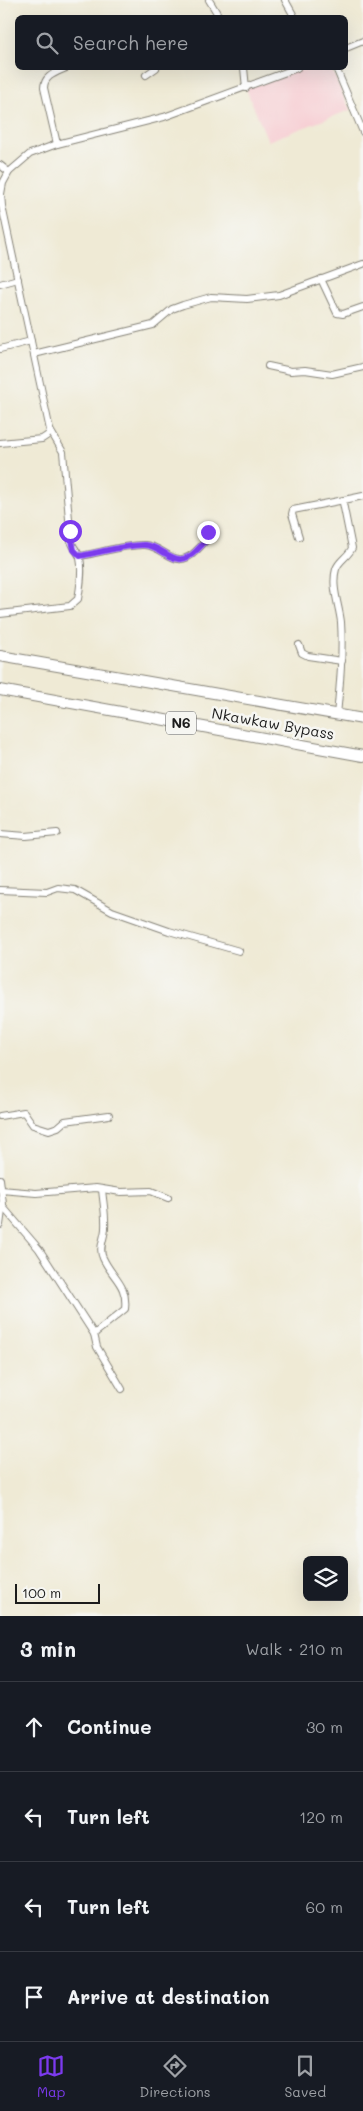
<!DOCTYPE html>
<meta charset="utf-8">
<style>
:root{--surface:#171b24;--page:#20242c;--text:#f1f3f6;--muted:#9ea1a6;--line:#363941;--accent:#7c3aed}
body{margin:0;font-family:Mali,sans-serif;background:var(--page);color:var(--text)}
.controls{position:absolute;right:15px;bottom:15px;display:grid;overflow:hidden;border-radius:8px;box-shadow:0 5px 20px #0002}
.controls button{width:45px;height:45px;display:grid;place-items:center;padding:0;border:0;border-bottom:1px solid var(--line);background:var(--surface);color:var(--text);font:25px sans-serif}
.scale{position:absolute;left:15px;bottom:12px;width:85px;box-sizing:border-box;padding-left:5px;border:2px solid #1c1c1c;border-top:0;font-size:14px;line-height:18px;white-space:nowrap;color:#1c1c1c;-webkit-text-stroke:4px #f6f6f2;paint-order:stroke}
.stop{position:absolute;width:15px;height:15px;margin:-11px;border:4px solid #7c3aed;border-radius:50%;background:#fff}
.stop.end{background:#7c3aed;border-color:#fff;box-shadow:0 1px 5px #0008}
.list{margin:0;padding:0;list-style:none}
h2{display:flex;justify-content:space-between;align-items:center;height:65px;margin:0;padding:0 20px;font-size:21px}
h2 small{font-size:16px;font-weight:400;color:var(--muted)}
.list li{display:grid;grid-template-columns:32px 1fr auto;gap:15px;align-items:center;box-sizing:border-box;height:90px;padding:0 20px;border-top:1px solid var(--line)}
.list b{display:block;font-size:19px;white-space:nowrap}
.list em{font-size:16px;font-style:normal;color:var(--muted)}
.icon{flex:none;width:28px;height:28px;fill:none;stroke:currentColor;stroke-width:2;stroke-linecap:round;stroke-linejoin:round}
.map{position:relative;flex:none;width:363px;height:1616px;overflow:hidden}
.search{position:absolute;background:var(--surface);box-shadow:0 5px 20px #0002;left:15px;right:15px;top:15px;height:55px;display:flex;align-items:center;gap:12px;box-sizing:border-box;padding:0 18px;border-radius:8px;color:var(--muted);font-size:19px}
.sheet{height:425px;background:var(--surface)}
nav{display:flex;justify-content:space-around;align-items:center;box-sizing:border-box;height:70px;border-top:1px solid var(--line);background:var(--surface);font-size:14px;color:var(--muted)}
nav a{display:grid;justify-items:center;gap:2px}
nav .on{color:var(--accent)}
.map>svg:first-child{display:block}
</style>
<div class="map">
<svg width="363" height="1616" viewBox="0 0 363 1616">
<rect width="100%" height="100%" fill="#f6f6f2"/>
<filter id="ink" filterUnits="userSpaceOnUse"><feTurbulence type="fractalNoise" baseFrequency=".02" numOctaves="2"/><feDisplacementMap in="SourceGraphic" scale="10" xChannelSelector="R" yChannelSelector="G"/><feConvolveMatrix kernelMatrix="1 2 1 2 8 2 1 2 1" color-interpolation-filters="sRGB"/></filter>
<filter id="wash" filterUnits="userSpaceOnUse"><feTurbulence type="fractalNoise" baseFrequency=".0096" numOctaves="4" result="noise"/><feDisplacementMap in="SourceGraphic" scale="20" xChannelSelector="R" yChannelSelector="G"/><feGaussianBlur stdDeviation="1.12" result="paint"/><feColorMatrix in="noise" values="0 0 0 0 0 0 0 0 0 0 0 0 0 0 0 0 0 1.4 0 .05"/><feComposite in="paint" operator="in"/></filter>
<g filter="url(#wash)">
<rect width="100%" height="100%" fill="#efead5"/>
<!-- built -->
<polygon fill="#f7cfd4" points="299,68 331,68 350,110 268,141 246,89"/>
</g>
<g filter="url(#ink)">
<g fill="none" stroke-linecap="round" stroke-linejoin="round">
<defs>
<g id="minor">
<polyline points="209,0 220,18"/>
<polyline points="285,0 295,18"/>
<polyline points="346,48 363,41"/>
<polyline points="244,68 246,88"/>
<polyline points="336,68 363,132"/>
<polyline points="146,75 156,68"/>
<path d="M57 144 44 88C44 76 55 73 66 68"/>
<polyline points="0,165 9,172"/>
<polyline points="321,279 337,313 343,314 363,307"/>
<polyline points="0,284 18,279"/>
<polyline points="0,349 31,341"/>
<polyline points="34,354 153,325 172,309 183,305 211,297 247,299 279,295 363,264"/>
<polyline points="268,366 291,371 305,370 332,374 363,367"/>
<polyline points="0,443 42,439 48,435 50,430 2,206 1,194 3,183 9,172 30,154 57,144 164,117 297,68"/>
<polyline points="299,537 292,514 293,510 344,500"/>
<path d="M80 556C99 553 126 544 145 545 165 546 175 572 196 551 203 544 207 541 208 532"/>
<path d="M0 614 70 606 78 599C80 587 83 571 80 558 79 553 73 547 71 541L63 452 50 430"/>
<polyline points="299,645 302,653 308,656 342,661"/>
<path d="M337 715C340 684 343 653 341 622 339 605 331 586 336 569 339 560 348 557 352 548L343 503 344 500 363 496"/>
<polyline points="0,834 26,836 57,833"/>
<polyline points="0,890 47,892 58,888 75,890 112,911 169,931 239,951"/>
<polyline points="0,1116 24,1112 33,1125 49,1130 58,1127 65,1121 109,1115"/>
<polyline points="0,1179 3,1204 0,1225"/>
<polyline points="1,1190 36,1193 96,1188 121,1192 151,1191 168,1198"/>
<polyline points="3,1207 39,1249 94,1334 97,1347 122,1389"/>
<path d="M94 1334 125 1309C128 1284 112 1278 103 1258 98 1248 105 1237 105 1228 106 1215 103 1202 102 1189"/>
</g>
<g id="highway">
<polyline points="0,656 363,719"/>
<polyline points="0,690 363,756"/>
</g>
</defs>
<!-- minor casing -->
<use href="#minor" stroke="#868378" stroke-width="8"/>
<!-- highway casing -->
<use href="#highway" stroke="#868378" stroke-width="12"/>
<!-- minor -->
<use href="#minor" stroke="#fff" stroke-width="6"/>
<!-- highway -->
<use href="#highway" stroke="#fff" stroke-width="10"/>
</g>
</g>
<g fill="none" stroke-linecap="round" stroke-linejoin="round" filter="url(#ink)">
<!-- route -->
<path stroke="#7c3aed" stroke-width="6" d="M70 531 74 550 80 556C99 553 126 544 145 545 165 546 175 572 196 551 203 544 207 541 208 532"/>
</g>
<g text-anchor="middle" stroke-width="5" stroke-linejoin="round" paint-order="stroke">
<!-- shield labels -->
<rect fill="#f6f6f2" stroke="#5d5d5c" stroke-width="1" x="166" y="711.5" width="30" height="23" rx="4"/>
<g font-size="14" font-weight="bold" fill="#1c1c1c">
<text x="181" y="728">N6</text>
</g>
<!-- street labels -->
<g font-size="15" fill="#1c1c1c" stroke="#f6f6f2">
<text transform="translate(273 724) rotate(10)" y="5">Nkawkaw Bypass</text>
</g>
</g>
</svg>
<div class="controls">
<button><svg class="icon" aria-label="layers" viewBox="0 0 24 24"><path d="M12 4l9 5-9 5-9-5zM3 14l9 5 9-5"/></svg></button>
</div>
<div class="scale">100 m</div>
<div class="stop" style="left:70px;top:531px"></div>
<div class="stop end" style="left:208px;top:532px"></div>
<div class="search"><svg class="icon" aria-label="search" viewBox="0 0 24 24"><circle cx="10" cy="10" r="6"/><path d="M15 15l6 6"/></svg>Search here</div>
</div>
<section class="sheet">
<h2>3 min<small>Walk · 210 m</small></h2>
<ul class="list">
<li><svg class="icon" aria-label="ahead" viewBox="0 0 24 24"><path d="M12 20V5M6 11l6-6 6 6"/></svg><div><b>Continue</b></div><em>30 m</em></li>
<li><svg class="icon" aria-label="left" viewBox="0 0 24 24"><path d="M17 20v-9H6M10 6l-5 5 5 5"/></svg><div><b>Turn left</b></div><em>120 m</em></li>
<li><svg class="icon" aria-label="left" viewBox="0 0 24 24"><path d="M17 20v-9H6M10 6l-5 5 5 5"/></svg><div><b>Turn left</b></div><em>60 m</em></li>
<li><svg class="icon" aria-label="arrive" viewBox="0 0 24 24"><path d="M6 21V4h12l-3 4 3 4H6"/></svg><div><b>Arrive at destination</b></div></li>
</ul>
</section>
<nav>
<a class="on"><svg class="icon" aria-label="map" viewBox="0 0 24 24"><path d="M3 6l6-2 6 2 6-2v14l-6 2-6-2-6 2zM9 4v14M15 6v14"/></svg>Map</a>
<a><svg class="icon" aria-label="directions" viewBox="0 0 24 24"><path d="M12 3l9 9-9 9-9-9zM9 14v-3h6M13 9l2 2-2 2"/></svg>Directions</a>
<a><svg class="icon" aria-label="saved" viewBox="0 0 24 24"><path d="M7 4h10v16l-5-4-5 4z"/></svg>Saved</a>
</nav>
